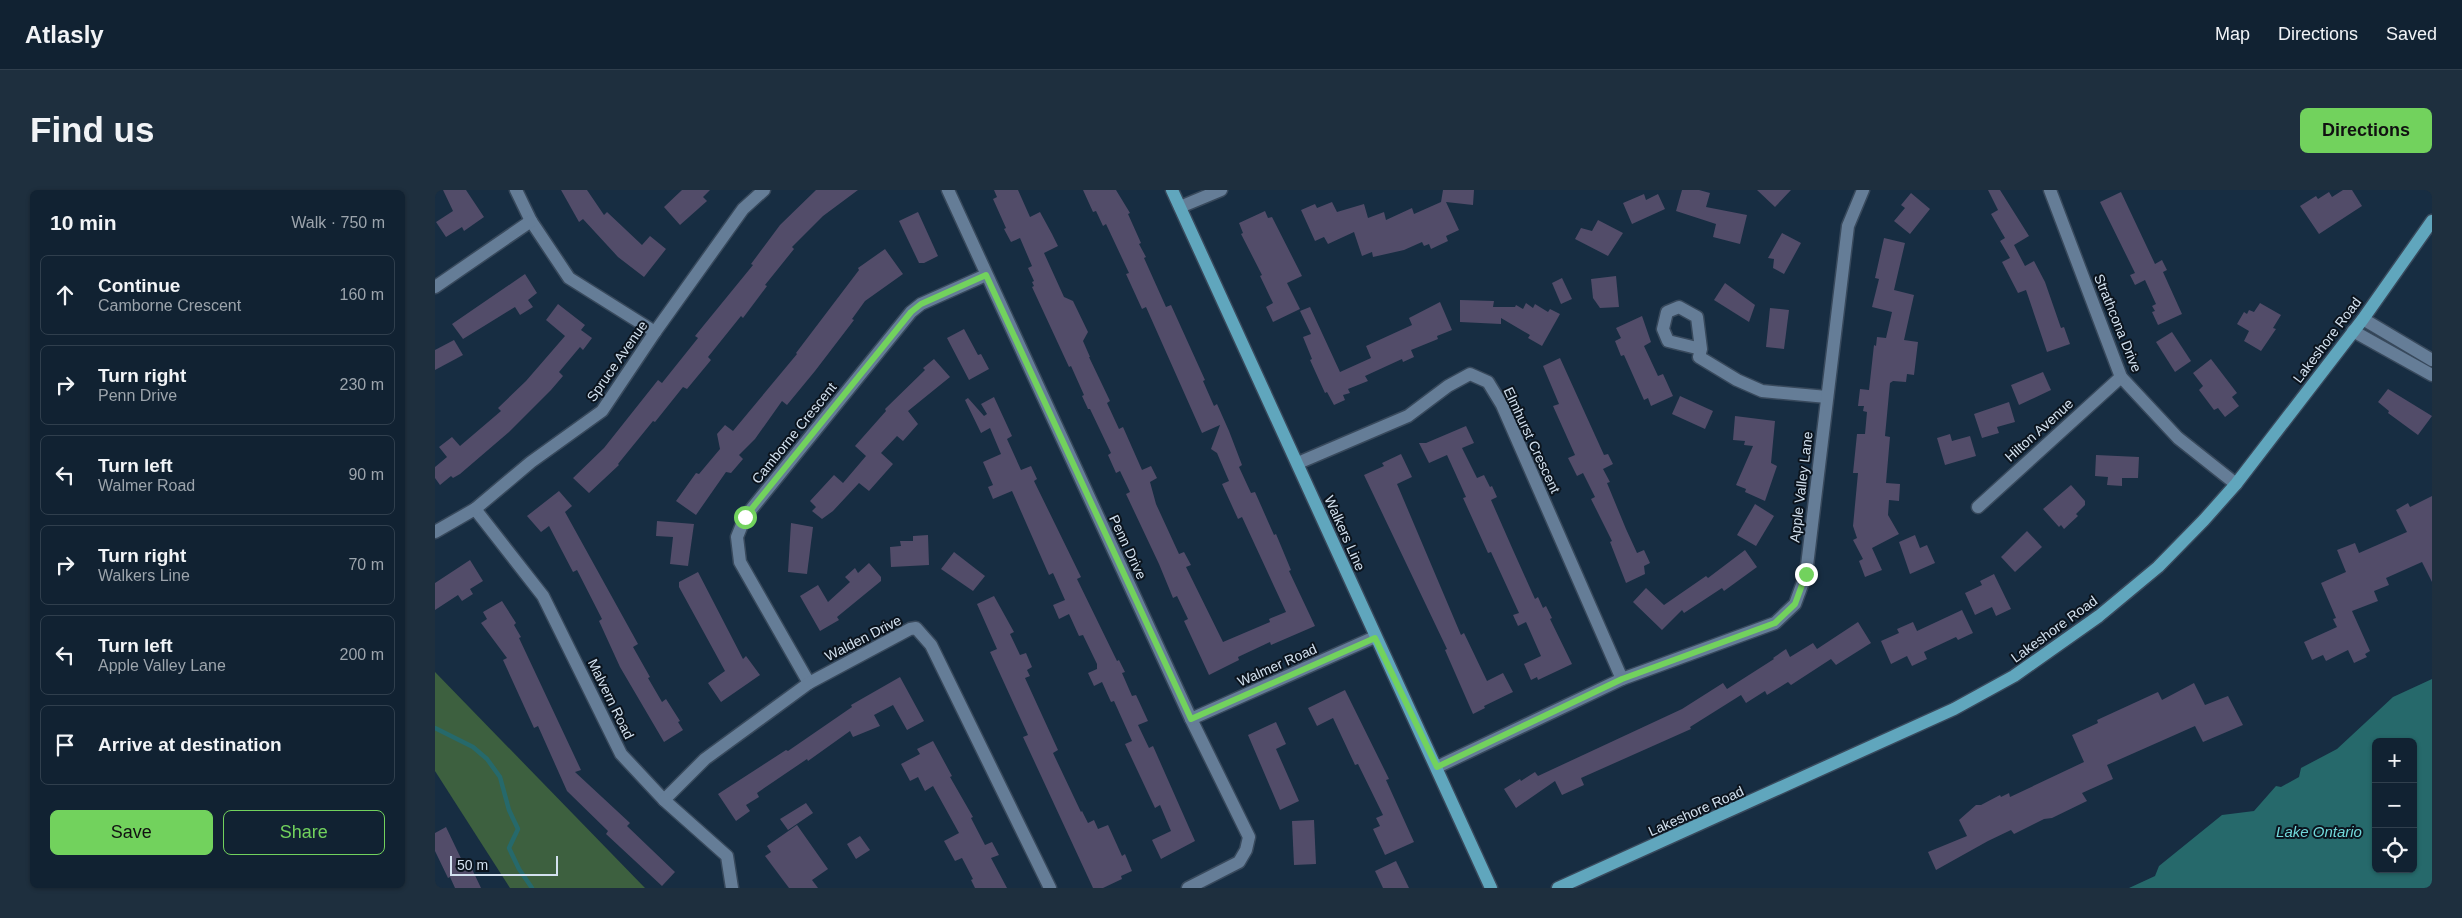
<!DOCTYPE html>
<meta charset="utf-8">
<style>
:root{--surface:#112232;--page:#1e2f3e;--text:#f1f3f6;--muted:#9ca4ac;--line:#303f4d;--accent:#72d25d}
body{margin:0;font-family:Helvetica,sans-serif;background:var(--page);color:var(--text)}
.controls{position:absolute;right:15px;bottom:15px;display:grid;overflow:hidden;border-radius:8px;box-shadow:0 1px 4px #0004}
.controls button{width:45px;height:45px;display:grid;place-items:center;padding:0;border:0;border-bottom:1px solid var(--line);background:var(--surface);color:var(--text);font:25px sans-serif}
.scale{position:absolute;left:15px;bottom:12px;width:108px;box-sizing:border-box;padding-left:5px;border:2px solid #d3e1ef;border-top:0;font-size:14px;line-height:18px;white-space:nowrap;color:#d3e1ef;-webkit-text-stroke:4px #0b141e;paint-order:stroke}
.stop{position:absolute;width:15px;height:15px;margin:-11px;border:4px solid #72d25d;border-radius:50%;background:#fff}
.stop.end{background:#72d25d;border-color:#fff;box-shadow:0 1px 5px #0008}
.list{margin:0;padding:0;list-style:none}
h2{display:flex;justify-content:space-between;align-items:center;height:65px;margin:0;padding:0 20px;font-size:21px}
h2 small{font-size:16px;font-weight:400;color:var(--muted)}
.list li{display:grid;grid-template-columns:32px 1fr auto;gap:15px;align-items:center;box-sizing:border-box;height:80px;margin:0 10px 10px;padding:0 10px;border:1px solid var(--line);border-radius:8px}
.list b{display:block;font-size:19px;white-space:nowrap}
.list p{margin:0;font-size:16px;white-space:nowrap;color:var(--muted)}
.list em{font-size:16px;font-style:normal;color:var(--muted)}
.actions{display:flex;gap:10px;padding:15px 20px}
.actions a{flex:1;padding:11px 0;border:1px solid var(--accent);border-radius:8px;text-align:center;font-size:18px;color:var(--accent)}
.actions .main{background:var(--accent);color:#111}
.icon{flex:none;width:28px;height:28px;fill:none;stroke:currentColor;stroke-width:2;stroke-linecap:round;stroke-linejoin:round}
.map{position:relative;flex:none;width:1997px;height:698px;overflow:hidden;border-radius:8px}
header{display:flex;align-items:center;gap:30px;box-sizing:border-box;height:70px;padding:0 25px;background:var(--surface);border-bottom:1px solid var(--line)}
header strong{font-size:24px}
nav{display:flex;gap:28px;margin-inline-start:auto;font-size:18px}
.intro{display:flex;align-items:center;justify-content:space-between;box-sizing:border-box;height:120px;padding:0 30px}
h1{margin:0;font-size:35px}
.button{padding:12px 22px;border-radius:8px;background:var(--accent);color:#111;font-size:18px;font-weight:700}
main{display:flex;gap:30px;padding:0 30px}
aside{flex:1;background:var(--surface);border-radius:8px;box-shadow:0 1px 4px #0004}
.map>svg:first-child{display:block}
</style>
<header>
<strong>Atlasly</strong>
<nav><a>Map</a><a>Directions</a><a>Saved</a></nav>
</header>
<div class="intro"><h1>Find us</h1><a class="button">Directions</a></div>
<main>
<aside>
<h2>10 min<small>Walk · 750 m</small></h2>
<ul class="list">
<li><svg class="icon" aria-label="ahead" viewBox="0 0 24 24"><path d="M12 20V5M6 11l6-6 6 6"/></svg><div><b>Continue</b><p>Camborne Crescent</p></div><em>160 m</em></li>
<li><svg class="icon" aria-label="right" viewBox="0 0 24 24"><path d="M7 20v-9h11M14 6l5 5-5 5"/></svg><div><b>Turn right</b><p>Penn Drive</p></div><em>230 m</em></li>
<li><svg class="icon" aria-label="left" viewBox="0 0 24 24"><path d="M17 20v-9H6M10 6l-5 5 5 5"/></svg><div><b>Turn left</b><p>Walmer Road</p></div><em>90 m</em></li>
<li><svg class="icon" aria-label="right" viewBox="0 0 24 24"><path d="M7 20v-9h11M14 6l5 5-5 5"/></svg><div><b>Turn right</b><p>Walkers Line</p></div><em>70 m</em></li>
<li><svg class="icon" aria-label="left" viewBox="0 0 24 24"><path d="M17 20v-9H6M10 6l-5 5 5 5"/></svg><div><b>Turn left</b><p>Apple Valley Lane</p></div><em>200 m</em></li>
<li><svg class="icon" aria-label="arrive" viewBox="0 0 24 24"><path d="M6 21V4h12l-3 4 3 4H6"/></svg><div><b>Arrive at destination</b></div></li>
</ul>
<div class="actions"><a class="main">Save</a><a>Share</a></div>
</aside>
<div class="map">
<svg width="1997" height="698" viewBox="0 0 1997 698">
<rect width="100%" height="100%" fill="#172d42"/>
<!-- forest -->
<polygon fill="#3d603f" points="0,482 210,698 75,698 0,581"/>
<!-- water -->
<path fill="#26696b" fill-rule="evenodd" d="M1997 489V698H1694L1720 686 1724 676 1787 625 1819 621 1841 596 1846 597 1864 587 1866 578 1902 559 1958 507ZM1941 552H1978V679H1941Z"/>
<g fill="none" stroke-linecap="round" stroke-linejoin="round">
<!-- stream -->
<polyline stroke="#26696b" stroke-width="4.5" points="0,538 38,557 52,569 65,587 74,620 83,639 74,658 84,679 97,698"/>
</g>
<!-- building -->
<g fill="#524c69">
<polygon points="8,0 31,0 49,27 29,41 27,37 11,47 1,32 18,21"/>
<polygon points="126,0 152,0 169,25 172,22 207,55 215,46 231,59 209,87 183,67 148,29 144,32"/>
<polygon points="247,0 275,0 268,7 272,11 245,35 229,17"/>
<polygon points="381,0 423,0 388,26 357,57 359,59 330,95 332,96 308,128 306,126 273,167 276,170 252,199 248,197 220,232 218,231 183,274 184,275 154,303 138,288 169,258 223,190 227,193 263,148 260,146 318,75 316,74 345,35"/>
<polygon points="559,0 583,0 595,27 605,22 617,44 623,56 609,63 629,107 638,111 653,142 648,151 655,167 654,167 675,211 672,213 684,239 688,237 707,280 716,276 722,288 715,292 721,314 744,364 749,362 756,375 751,377 788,452 835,432 834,429 851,422 807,327 803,329 787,294 794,291 782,263 776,259 785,235 767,243 711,117 707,119 691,84 694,83 671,34 668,36 661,21 658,22 648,0 681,0 695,23 693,24 706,53 704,54 711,67 709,68 731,117 736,115 770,190 768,191 779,216 782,214 794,241 807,275 804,277 816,303 820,302 839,345 841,344 856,380 854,381 880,436 836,455 835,452 803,467 804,470 774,485 749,431 753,429 742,406 738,408 724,374 691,304 695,302 685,281 681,283 673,265 676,263 655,219 653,219 647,206 649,205 636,176 634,177 597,97 599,96 597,92 599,91 593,78 597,76 585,48 576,52 569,39 571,38 558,9 562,7"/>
<polygon points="1008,0 1039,0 1038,15 1011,12 1024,40 1011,46 1013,51 996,59 994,54 989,56 987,52 969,60 938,67 937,62 927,66 919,42 893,54 889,47 880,51 866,20 880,14 882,18 897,12 902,22 929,14 933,28 949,22 951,30 977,18 979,24 1006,12"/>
<polygon points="1247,0 1264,0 1275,3 1271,17 1312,25 1305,54 1278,47 1281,34 1241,21"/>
<polygon points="1322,0 1356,0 1340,17"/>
<polygon points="1553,0 1565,0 1594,46 1579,55 1590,76 1599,71 1610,92 1626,138 1629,137 1635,154 1612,162 1591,100 1583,103 1567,72 1575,68 1565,51 1570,48 1556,24 1563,20"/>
<polygon points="1908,0 1917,0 1927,16 1884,44 1865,16 1881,6 1883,9 1894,2 1897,7"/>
<polygon points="1686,2 1720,74 1727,70 1732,80 1728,82 1747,124 1723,135 1717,122 1720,121 1717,116 1721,114 1710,90 1700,95 1695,85 1700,83 1665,12"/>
<polygon points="1476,3 1495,19 1475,44 1459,31 1470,18 1466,15"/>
<polygon points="1209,4 1211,10 1223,4 1230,19 1197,34 1188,13"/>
<polygon points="830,21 833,28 837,27 867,86 852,93 865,119 838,132 831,117 838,113 825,86 827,85 806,44 808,43 804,33"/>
<polygon points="483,22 503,66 489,73 484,73 464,31"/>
<polygon points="1163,30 1188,43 1173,66 1140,49 1146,38 1157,41"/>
<polygon points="1347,43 1366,53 1349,84 1338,78 1339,69 1333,68"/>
<polygon points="1449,48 1470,53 1459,100 1479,105 1469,150 1483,152 1479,185 1472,184 1471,192 1458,191 1455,193 1450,246 1455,247 1451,293 1465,294 1464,311 1454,310 1453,325 1464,344 1437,358 1447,380 1430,387 1424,371 1428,369 1418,350 1422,348 1418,336 1423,283 1418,283 1422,244 1430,244 1432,222 1428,221 1429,216 1423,216 1425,199 1434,200 1439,155 1441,156 1442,147 1451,148 1457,122 1437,117 1444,89 1440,88"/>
<polygon points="450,59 468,84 430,111 417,129 419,130 380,181 352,215 347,211 320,249 304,265 308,269 296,283 291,282 261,325 241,311 261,283 264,284 285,259 282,244 290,235 298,241 362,164 361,163 424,80 423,78"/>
<polygon points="90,84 102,103 93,110 98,117 85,125 80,117 28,149 17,134"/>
<polygon points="1181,86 1184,117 1165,118 1158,108 1156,89"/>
<polygon points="1127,88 1137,109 1126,114 1117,93"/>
<polygon points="1290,93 1320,115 1314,132 1279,110"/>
<polygon points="1025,110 1059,111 1058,117 1080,117 1081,115 1088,119 1091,113 1098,118 1100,114 1113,122 1115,119 1125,124 1107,156 1093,148 1095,145 1066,128 1066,134 1025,132"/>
<polygon points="1005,112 1017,140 1002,146 1003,149 976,160 979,167 968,172 967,169 930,186 933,191 913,199 915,203 908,205 910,210 899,215 892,202 890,203 875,170 877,169 868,147 876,144 865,121 875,117 905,182 936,168 931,156 977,135 974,128"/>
<polygon points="1825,113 1846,125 1838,138 1841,139 1826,161 1809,151 1814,141 1802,134 1809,122 1812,124 1814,120 1819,122"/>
<polygon points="123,114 150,135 146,140 157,148 148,160 145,157 124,182 128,186 116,200 74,242 25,284 18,288 16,286 5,295 0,288 0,277 12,267 4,257 17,247 25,256 66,221 63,218 91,191 130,146 111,130"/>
<polygon points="1335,118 1354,120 1349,159 1331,157"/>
<polygon points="1207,126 1216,152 1209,156 1223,186 1228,184 1238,206 1216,216 1213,208 1209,210 1189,165 1186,166 1180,151 1186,148 1181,138"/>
<polygon points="529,139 543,165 546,164 554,179 534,190 512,148"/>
<polygon points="1737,142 1756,171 1740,182 1721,152"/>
<polygon points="19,150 28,165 0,180 0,160"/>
<polygon points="1125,168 1169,265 1173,264 1178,274 1168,279 1175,292 1172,293 1191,339 1202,363 1209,360 1215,373 1209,376 1210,384 1191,393 1175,352 1177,351 1156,309 1160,307 1148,283 1142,286 1133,268 1140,265 1118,216 1124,214 1108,176"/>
<polygon points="499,169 515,187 473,221 483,234 468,251 462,246 446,263 458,274 434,301 424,293 398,321 387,329 377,321 381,317 375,311 399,285 408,293 431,266 420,256 451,221 450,219 490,180 488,178"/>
<polygon points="1776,169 1802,203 1797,207 1804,216 1790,227 1783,218 1779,220 1764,200 1768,196 1758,183"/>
<polygon points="1608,182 1616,200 1584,215 1576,195"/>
<polygon points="1953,199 1997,226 1983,245 1953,223 1954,221 1943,212"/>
<polygon points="1245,206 1278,221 1270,239 1237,224"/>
<polygon points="559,207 577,246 572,249 586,280 596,276 602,289 599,291 646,387 642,389 682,471 684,470 690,482 687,483 697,506 701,505 713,531 703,535 714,558 718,556 760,651 726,669 717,650 736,641 725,615 720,618 690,554 697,551 679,511 676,512 667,492 659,496 653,483 662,479 662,474 648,445 644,446 634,424 624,429 618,415 630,410 618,383 614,385 577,301 558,309 553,297 558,295 548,272 566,264 555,238 546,243 530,210 533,208 549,226 552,224 546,214"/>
<polygon points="1574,212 1580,232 1562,237 1564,243 1547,248 1539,224"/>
<polygon points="1300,226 1340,231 1336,273 1342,276 1330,311 1310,302 1311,299 1301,295 1318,256 1309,255 1310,251 1298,250"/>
<polygon points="1031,236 1039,253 1027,258 1042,288 1049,285 1055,297 1057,296 1062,307 1056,310 1078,360 1100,409 1103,407 1108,418 1111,416 1117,428 1115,429 1137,474 1103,490 1102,487 1096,490 1089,474 1106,466 1091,432 1083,436 1078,425 1084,423 1056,362 1053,363 1028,308 1031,307 1012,265 994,273 984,253 991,253"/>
<polygon points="1515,244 1517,251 1535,246 1541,266 1510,275 1502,248"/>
<polygon points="966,264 977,287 962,294 1026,445 1029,443 1052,491 1068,483 1078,502 1049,516 1050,518 1038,524 1010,460 1012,459 929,285 949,276 947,273"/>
<polygon points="1661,265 1704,267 1703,288 1687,288 1687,296 1672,295 1673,287 1660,286"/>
<polygon points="1636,295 1650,311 1650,315 1641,324 1643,326 1629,339 1626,335 1624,337 1608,319"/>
<polygon points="124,301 137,316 130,322 203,454 198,457 215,487 213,488 227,512 231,509 245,531 243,532 248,540 229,552 185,477 164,431 167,429 142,380 138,382 114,336 106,342 92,326"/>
<polygon points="1997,306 1997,392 1987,372 1951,388 1954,395 1939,401 1943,411 1917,421 1935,461 1930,464 1932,467 1919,473 1913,460 1891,471 1888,465 1877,470 1869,452 1902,437 1898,429 1901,428 1886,393 1911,382 1902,360 1920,353 1924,363 1972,342 1961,320 1973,313 1975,317"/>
<polygon points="1320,314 1339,326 1321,356 1302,345"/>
<polygon points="222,331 259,334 253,376 235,374 238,347 221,346"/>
<polygon points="356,333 378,337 372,384 353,382"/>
<polygon points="1592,341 1607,357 1580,382 1566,367"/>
<polygon points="493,345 494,375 456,377 455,357 466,356 465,351 478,351 478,346"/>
<polygon points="1480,345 1485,358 1492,355 1500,373 1475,384 1464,352"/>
<polygon points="1310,360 1322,377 1289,401 1287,398 1249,423 1247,420 1227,440 1198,412 1211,398 1229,415 1271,386 1273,388"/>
<polygon points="519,362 550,386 538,401 506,379"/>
<polygon points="35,370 48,391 35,399 38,404 27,411 23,405 0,420 0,393"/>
<polygon points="434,373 446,387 446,391 402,427 404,430 385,441 365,406 383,395 393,412 415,392 410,387 420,378 423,383"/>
<polygon points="263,382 308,469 311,466 325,485 286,512 273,493 290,481 244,397 244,392"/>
<polygon points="1559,384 1576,419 1561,426 1557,417 1540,425 1530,403 1547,395 1545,391"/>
<polygon points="559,406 579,442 575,444 585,465 591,463 597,477 592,480 595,486 590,488 623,560 618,563 646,622 647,621 653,633 659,630 663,639 673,635 687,666 690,664 697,681 686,686 687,689 668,698 658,698 588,547 593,545 555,462 562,459 542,414"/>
<polygon points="67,411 81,433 79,435 86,447 84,448 146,580 140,582 195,633 192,636 240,682 227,696 171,644 173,641 132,601 103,536 99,538 68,470 72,468 46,433 52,429 48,422"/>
<polygon points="1527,420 1538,443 1523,450 1521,447 1489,462 1492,469 1477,476 1472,466 1456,474 1446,451 1464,443 1462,439 1478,432 1482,441"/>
<polygon points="1423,432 1436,453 1401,475 1396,469 1356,495 1353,492 1332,505 1330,501 1311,513 1306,505 1255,537 1256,539 1146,588 1149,595 1127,605 1120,591 1081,618 1069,599 1085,589 1086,591 1100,582 1103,586 1247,519 1288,493 1292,499 1339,469 1338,468 1351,459 1355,467 1378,453 1382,459"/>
<polygon points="465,487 489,531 472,540 458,515 439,525 445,536 418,547 415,541 373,571 372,569 322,603 324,607 311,615 315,621 301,631 283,604 351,560 353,561 417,517 416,515"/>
<polygon points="1759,493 1770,515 1793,506 1808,535 1768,552 1760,536 1672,575 1678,589 1647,603 1652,611 1617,628 1609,629 1579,644 1576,640 1553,651 1501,680 1493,662 1532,646 1524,630 1541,615 1546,615 1565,605 1566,607 1574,603 1575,607 1649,572 1637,545 1663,533 1662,530 1723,502 1727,510"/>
<polygon points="910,500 954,589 951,590 979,652 950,665 938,639 945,636 941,628 948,625 923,574 920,575 898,528 882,536 873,518"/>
<polygon points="841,532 851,554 841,559 864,611 845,620 813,545"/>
<polygon points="498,551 517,586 515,587 538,627 536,628 550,655 557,652 564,665 556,668 572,698 540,698 536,690 538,689 527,668 520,671 509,651 524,643 498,596 490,601 483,587 475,591 466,574 485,564 482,559"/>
<polygon points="371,613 378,623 353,640 345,629"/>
<polygon points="879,630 881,674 859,675 857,631"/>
<polygon points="362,635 393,679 377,690 383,698 354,698 330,666 336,662 332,656"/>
<polygon points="11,637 32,681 37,679 46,698 20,698 15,687 13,688 0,661 0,643"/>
<polygon points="425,646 435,660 421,669 412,654"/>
<polygon points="961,671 974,698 948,698 940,681"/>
</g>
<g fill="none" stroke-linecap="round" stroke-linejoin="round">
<defs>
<g id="minor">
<polyline points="81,0 96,31 134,88 220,142"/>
<polyline points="513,0 756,529 814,647 811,660 804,672 753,698"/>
<polyline points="1615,0 1686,187 1743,248 1801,294"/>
<polyline points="745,17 786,0"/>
<polyline points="0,97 96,31"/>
<polyline points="1928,129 1997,170"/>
<polyline points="1918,141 1997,185"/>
<polyline points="1266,159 1233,151 1228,139 1232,122 1244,117 1262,127 1266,159 1264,167 1302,190 1327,201 1392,207"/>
<polyline points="863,273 973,226 1013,196 1035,184 1053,192 1067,215 1187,489"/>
<polyline points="1543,317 1686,187"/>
<polyline points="40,319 108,406 186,564 229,610 292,666 297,698"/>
<polyline points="0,342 40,319 96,272 167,221 220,142 308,19 329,0"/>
<polyline points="374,493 305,372 302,347 310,327 476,122 486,114 551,85"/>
<polyline points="756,529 940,447"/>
<polyline points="1002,577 1187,489 1340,433 1360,414 1371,384 1413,36 1428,0"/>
<polyline points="229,610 270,569 374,493 475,439 481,438 496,455 615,698"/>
</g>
<g id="major">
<polyline points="737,0 1056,698"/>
<polyline points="1123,698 1519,519 1579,486 1664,426 1723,377 1769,330 1801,294 1928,129 1997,31"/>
</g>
</defs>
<!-- minor casing -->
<use href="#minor" stroke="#38495c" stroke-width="15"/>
<!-- major casing -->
<use href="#major" stroke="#38495c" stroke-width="15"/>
<!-- minor -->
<use href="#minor" stroke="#657d97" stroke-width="12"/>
<!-- major -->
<use href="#major" stroke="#60a6bd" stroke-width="12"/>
</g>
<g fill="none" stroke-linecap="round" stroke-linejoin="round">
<!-- route -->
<polyline stroke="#72d25d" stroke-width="6" points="310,327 476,122 486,114 551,85 756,529 940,448 1002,577 1187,489 1340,433 1360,414 1371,384"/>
</g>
<g text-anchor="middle" stroke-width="4" stroke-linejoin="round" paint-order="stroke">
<!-- street labels -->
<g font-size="14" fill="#d3e1ef" stroke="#0b141e">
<text transform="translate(1683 133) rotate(68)" y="5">Strathcona Drive</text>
<text transform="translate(1892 150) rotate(-53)" y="5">Lakeshore Road</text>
<text transform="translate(182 171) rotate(-55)" y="5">Spruce Avenue</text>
<text transform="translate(1604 240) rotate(-42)" y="5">Hilton Avenue</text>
<text transform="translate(359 243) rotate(-51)" y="5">Camborne Crescent</text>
<text transform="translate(1097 250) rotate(65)" y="5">Elmhurst Crescent</text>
<text transform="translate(1366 297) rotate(-83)" y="5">Apple Valley Lane</text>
<text transform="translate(910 343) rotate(66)" y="5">Walkers Line</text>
<text transform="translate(693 357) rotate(65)" y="5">Penn Drive</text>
<text transform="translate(1619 439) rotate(-36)" y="5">Lakeshore Road</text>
<text transform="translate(428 448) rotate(-27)" y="5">Walden Drive</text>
<text transform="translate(842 475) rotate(-24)" y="5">Walmer Road</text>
<text transform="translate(176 509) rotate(64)" y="5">Malvern Road</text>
<text transform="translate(1261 621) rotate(-24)" y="5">Lakeshore Road</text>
</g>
<!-- water labels -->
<g font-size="15" font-style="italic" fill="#71d8da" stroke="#0b141e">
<text x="1884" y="647">Lake Ontario</text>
</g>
</g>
</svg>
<div class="controls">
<button>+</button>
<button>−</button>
<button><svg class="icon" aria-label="locate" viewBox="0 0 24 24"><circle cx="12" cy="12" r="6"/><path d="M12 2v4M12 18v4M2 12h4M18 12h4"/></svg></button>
</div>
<div class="scale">50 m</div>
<div class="stop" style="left:310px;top:327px"></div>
<div class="stop end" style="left:1371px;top:384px"></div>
</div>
</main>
